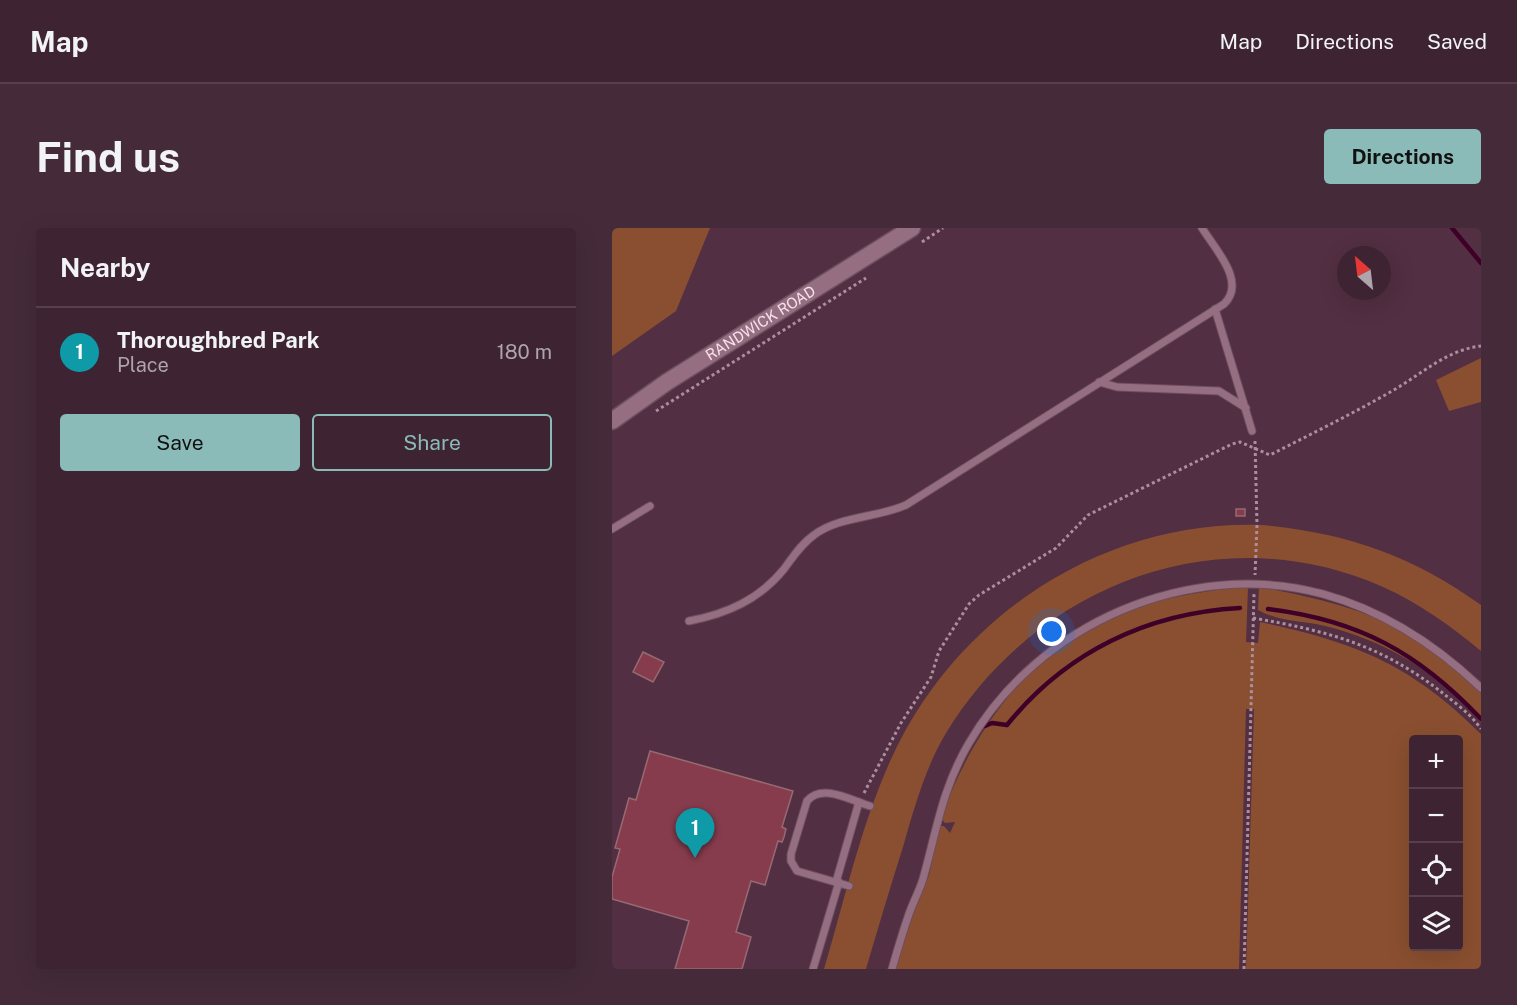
<!DOCTYPE html>
<meta charset="utf-8">
<style>
:root{--surface:#3e2332;--page:#452b3a;--text:#f1f3f6;--muted:#ada4ac;--line:#57404d;--accent:#8bbbb9}
body{margin:0;font-family:"Public Sans",sans-serif;background:var(--page);color:var(--text)}
.controls{position:absolute;right:18px;bottom:18px;display:grid;overflow:hidden;border-radius:6px;box-shadow:0 6px 24px #0002}
.controls button{width:54px;height:54px;display:grid;place-items:center;padding:0;border:0;border-bottom:2px solid var(--line);background:var(--surface);color:var(--text);font:30px sans-serif}
.compass{position:absolute;left:725px;top:18px;width:54px;height:54px;border-radius:50%;background:var(--surface);box-shadow:0 6px 24px #0002;rotate:332deg}
.you{position:absolute;left:440px;top:404px;width:21px;height:21px;margin:-15px;border:4px solid #fff;border-radius:50%;background:#1a73e8;box-shadow:0 0 0 9px #1a73e833}
.badge{display:grid;place-items:center;width:39px;height:39px;border-radius:50%;background:var(--accent);color:#fff;font-size:20px;font-weight:700}
.pin{position:absolute;translate:-50% -50px;filter:drop-shadow(0 2px 3px #0008)}
.pin::after{content:'';position:absolute;top:32px;width:21px;height:18px;background:inherit;clip-path:polygon(0 0,100% 0,50% 100%)}
.list{margin:0;padding:0;list-style:none}
h2{display:flex;justify-content:space-between;align-items:center;height:78px;margin:0;padding:0 24px;font-size:26px}
h2 small{font-size:20px;font-weight:400;color:var(--muted)}
.list li{display:grid;grid-template-columns:39px 1fr auto;gap:18px;align-items:center;box-sizing:border-box;height:90px;padding:0 24px;border-top:2px solid var(--line)}
.list b{display:block;font-size:22px;white-space:nowrap}
.list p{margin:0;font-size:20px;white-space:nowrap;color:var(--muted)}
.list em{font-size:20px;font-style:normal;color:var(--muted)}
.actions{display:flex;gap:12px;padding:18px 24px}
.actions a{flex:1;padding:14px 0;border:2px solid var(--accent);border-radius:6px;text-align:center;font-size:21px;color:var(--accent)}
.actions .main{background:var(--accent);color:#111}
.icon{flex:none;width:33px;height:33px;fill:none;stroke:currentColor;stroke-width:2;stroke-linecap:round;stroke-linejoin:round}
.map{position:relative;flex:none;width:869px;height:741px;overflow:hidden;border-radius:6px}
header{display:flex;align-items:center;gap:36px;box-sizing:border-box;height:84px;padding:0 30px;background:var(--surface);border-bottom:2px solid var(--line)}
header strong{font-size:28px}
nav{display:flex;gap:33px;margin-inline-start:auto;font-size:21px}
.intro{display:flex;align-items:center;justify-content:space-between;box-sizing:border-box;height:144px;padding:0 36px}
h1{margin:0;font-size:42px}
.button{padding:15px 27px;border-radius:6px;background:var(--accent);color:#111;font-size:21px;font-weight:700}
main{display:flex;gap:36px;padding:0 36px}
aside{flex:1;background:var(--surface);border-radius:6px;box-shadow:0 6px 24px #0002}
.map>svg:first-child{display:block}
</style>
<header>
<strong>Map</strong>
<nav><a>Map</a><a>Directions</a><a>Saved</a></nav>
</header>
<div class="intro"><h1>Find us</h1><a class="button">Directions</a></div>
<main>
<aside>
<h2>Nearby<small></small></h2>
<ul class="list">
<li><span class="badge" style="background:#0f9aa8">1</span><div><b>Thoroughbred Park</b><p>Place</p></div><em>180 m</em></li>
</ul>
<div class="actions"><a class="main">Save</a><a>Share</a></div>
</aside>
<div class="map">
<svg width="869" height="741" viewBox="0 0 869 741">
<rect width="100%" height="100%" fill="#522f42"/>
<!-- green -->
<g fill="#8a4f30" fill-rule="evenodd">
<polygon points="0,0 98,0 64,83 0,128"/>
<polygon points="869,130 869,174 837,183 824,152"/>
<path d="M651 297C735 305 801 328 869 377V423C839 398 807 375 771 359 607 286 424 357 334 505 313 540 302 581 291 619 278 660 266 700 254 741H212C233 671 249 596 280 529 346 386 493 291 651 297Z"/>
<path d="M647 359C735 375 807 395 869 465V495C832 446 768 410 709 397 687 393 666 393 646 382Z"/>
<path d="M619 360H636L634 414 646 415 648 394C743 414 799 436 869 506V741H634L642 481H634L627 741H284L297 697 317 647 327 598H332L338 605 343 594 333 595 329 590C365 491 429 408 534 376 562 368 591 364 619 360ZM802 512H846V718H802Z"/>
</g>
<g fill="none" stroke-linecap="round" stroke-linejoin="round">
<!-- stream -->
<g stroke="#3e0028" stroke-width="4.5">
<polyline points="840,0 869,35"/>
<path d="M656 381C747 392 807 425 869 491"/>
<path d="M373 498 380 495 395 497C454 424 535 385 628 380"/>
</g>
</g>
<!-- building -->
<g fill="#873c4d" stroke="#966a72" stroke-width="1.5">
<rect x="624" y="281" width="9" height="7"/>
<polygon points="31,424 52,434 41,454 21,444"/>
<polygon points="38,523 181,563 170,599 174,601 172,609 170,614 166,613 153,657 139,653 124,704 139,709 130,741 63,741 77,693 0,671 0,649 8,621 3,620 17,570 24,572"/>
</g>
<g fill="none" stroke-linecap="round" stroke-linejoin="round">
<defs>
<g id="service">
<polyline points="603,81 640,203"/>
<polyline points="487,154 505,159 607,163 634,180"/>
<polyline points="0,301 38,278"/>
<path d="M77 393C114 386 147 372 172 341 181 329 189 316 202 307 227 288 265 290 294 277L612 76C635 54 603 21 590 0"/>
<polyline points="224,654 247,574"/>
<path d="M237 658 185 643 179 633V626L195 573C210 555 238 572 258 578"/>
<polyline points="201,741 227,654"/>
<path d="M280 741C285 724 290 706 296 689 300 676 307 664 311 651 325 601 330 561 357 515 427 395 577 330 711 366 772 383 824 417 869 460"/>
</g>
<g id="tertiary">
<path id="s1" d="M0 193 55 154 300 0"/>
</g>
</defs>
<!-- service casing -->
<use href="#service" stroke="#6c4f5e" stroke-width="9"/>
<!-- tertiary casing -->
<use href="#tertiary" stroke="#6c4f5e" stroke-width="19"/>
<!-- path -->
<g stroke="#ab8f9d" stroke-width="3" stroke-dasharray="3 3" stroke-linecap="butt">
<polyline points="310,14 331,0"/>
<polyline points="44,183 254,50"/>
<polyline points="643,213 645,297 643,347"/>
<path d="M641 390C715 403 767 416 828 463 842 474 859 486 869 501"/>
<path d="M252 565 289 495 319 449 327 423 357 376 367 367 444 320 476 287 620 216 628 214 658 227C699 206 740 186 780 163 810 146 834 122 869 118"/>
<polyline points="632,741 642,366"/>
</g>
<!-- service -->
<use href="#service" stroke="#966e82" stroke-width="7"/>
<!-- tertiary -->
<use href="#tertiary" stroke="#966e82" stroke-width="16"/>
</g>
<g text-anchor="middle" stroke-width="4.5" stroke-linejoin="round" paint-order="stroke">
<!-- street labels -->
<g font-size="15" fill="#f6e0ea" stroke="#462537">
<text dy="5" stroke="none"><textPath href="#s1" startOffset="178">RANDWICK ROAD</textPath></text>
</g>
</g>
</svg>
<div class="controls">
<button>+</button>
<button>−</button>
<button><svg class="icon" aria-label="locate" viewBox="0 0 24 24"><circle cx="12" cy="12" r="6"/><path d="M12 2v4M12 18v4M2 12h4M18 12h4"/></svg></button>
<button><svg class="icon" aria-label="layers" viewBox="0 0 24 24"><path d="M12 4l9 5-9 5-9-5zM3 14l9 5 9-5"/></svg></button>
</div>
<svg class="compass" viewBox="-18 -18 36 36"><path d="M0-13l5 13h-10z" fill="#e53935"/><path d="M0 13l5-13h-10z" fill="#ada4ac"/></svg>
<div class="you"></div>
<div class="pin badge" style="left:83px;top:630px;background:#0f9aa8">1</div>
</div>
</main>
